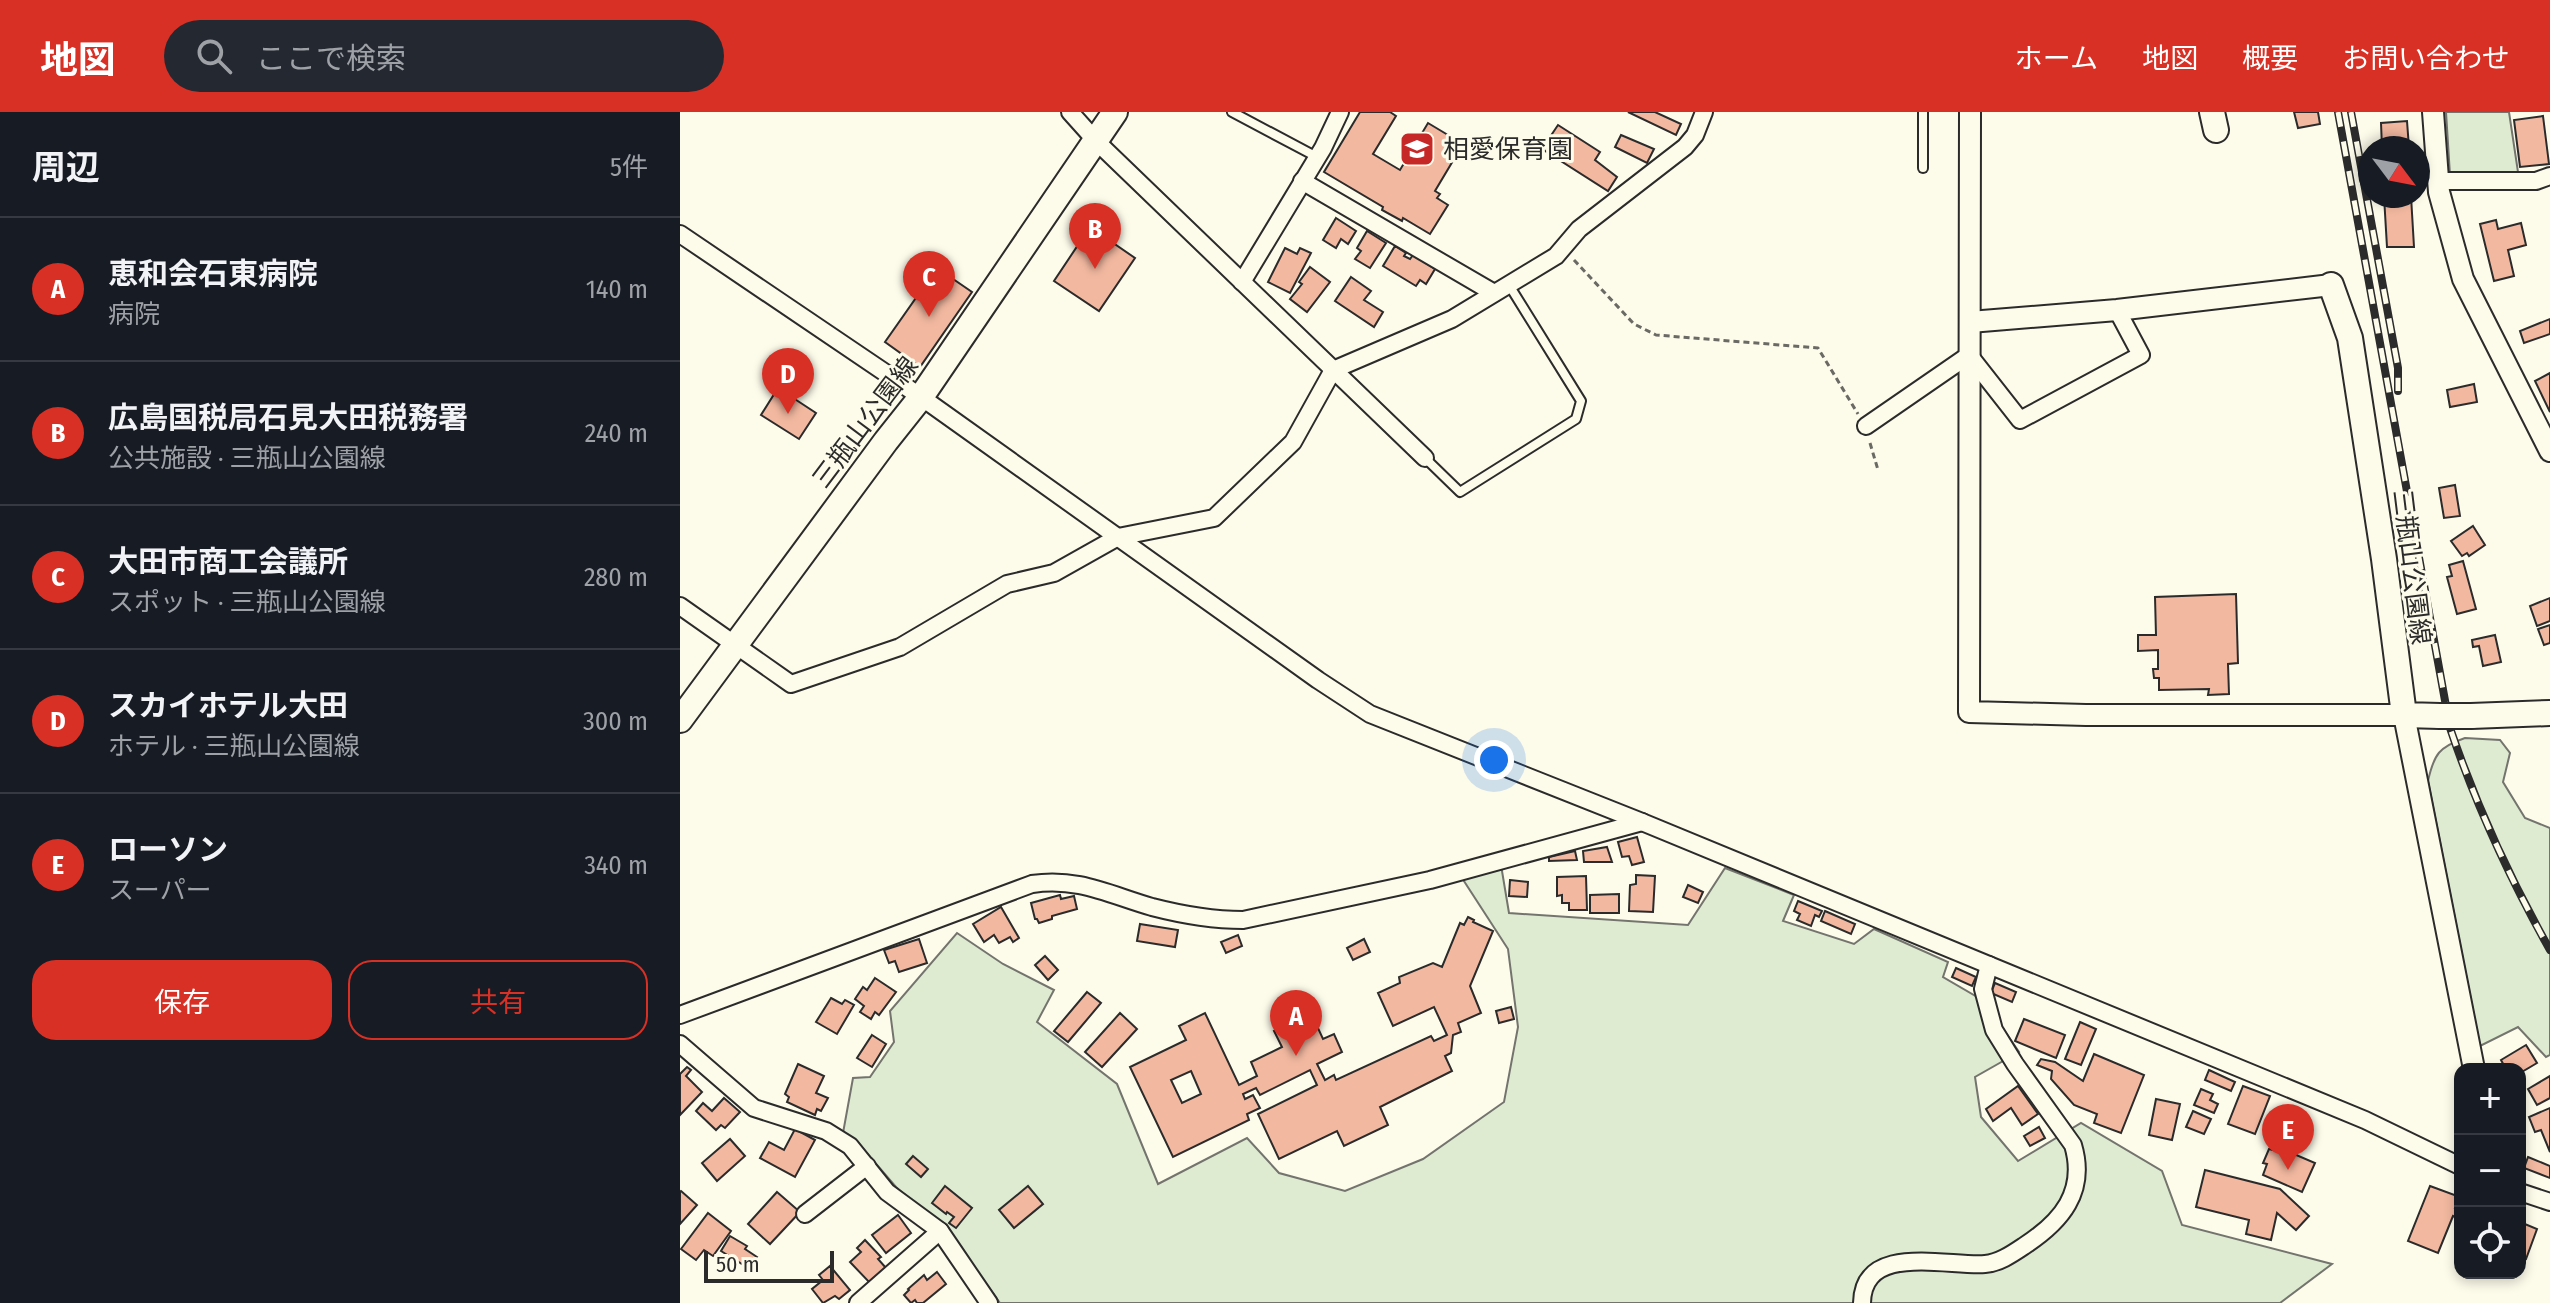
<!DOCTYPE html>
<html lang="ja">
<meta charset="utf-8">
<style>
:root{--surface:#171b24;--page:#242831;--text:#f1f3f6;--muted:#9ea1a6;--line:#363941;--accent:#d93025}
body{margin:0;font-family:"Fira Sans Condensed","Noto Sans JP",sans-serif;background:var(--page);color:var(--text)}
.controls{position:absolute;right:24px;bottom:24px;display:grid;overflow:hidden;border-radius:16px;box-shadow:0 4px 12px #0003}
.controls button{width:72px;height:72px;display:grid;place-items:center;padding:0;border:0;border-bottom:2px solid var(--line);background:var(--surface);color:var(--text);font:40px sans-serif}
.compass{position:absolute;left:1678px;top:24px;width:72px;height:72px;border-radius:50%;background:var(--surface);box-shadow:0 4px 12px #0003;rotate:122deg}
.scale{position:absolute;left:24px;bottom:20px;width:130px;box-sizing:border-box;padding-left:8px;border:4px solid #2b2b2b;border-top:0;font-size:22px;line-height:28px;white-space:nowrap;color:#2b2b2b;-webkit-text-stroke:6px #fdfbea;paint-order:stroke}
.you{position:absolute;left:814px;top:648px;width:28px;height:28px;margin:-20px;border:6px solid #fff;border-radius:50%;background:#1a73e8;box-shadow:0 0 0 12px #1a73e833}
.badge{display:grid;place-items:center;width:52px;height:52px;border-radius:50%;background:var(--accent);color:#fff;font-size:26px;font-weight:700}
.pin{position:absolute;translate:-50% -66px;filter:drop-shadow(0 2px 4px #0008)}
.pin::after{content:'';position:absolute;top:42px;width:28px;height:24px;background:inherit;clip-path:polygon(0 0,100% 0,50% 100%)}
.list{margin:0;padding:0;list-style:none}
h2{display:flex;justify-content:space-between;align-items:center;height:104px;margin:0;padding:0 32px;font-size:34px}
h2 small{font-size:26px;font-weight:400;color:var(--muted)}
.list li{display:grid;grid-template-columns:52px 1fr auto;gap:24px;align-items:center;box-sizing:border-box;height:144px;padding:0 32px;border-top:2px solid var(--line)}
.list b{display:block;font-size:30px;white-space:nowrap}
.list p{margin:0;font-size:26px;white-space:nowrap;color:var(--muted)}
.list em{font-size:26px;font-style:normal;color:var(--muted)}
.actions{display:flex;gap:16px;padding:24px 32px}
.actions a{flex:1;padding:18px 0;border:2px solid var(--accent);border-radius:24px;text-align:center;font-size:28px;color:var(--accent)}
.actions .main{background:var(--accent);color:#fff}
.icon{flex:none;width:44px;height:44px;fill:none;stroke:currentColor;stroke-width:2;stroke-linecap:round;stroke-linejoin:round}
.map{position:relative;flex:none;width:1870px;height:1191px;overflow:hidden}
header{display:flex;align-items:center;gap:48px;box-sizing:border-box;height:112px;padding:0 40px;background:var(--accent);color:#fff}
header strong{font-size:38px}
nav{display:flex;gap:44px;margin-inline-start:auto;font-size:28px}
.search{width:560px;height:72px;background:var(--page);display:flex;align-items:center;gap:20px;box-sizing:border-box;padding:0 28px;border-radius:44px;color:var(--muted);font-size:30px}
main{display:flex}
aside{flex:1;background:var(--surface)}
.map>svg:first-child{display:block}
</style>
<header>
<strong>地図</strong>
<div class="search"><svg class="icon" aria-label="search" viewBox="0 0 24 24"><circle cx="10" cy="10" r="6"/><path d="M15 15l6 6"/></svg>ここで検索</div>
<nav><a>ホーム</a><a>地図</a><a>概要</a><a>お問い合わせ</a></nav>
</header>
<main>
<aside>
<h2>周辺<small>5件</small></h2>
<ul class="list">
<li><span class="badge">A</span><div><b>恵和会石東病院</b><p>病院</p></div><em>140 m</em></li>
<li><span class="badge">B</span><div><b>広島国税局石見大田税務署</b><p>公共施設 · 三瓶山公園線</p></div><em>240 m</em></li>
<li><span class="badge">C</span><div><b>大田市商工会議所</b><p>スポット · 三瓶山公園線</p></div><em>280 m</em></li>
<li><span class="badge">D</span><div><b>スカイホテル大田</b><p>ホテル · 三瓶山公園線</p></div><em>300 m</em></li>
<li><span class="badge">E</span><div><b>ローソン</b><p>スーパー</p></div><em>340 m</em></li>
</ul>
<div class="actions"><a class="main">保存</a><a>共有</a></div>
</aside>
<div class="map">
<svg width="1870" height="1191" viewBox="0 0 1870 1191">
<rect width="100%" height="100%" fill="#fdfbea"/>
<!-- green -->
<g fill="#deebd1" stroke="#74746e" stroke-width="2">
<polygon points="1766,0 1829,0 1838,60 1770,63"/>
<path d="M1785 626 1820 628 1830 641 1823 670 1845 706 1870 716V943L1866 945 1838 915 1800 934 1748 669C1754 642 1759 635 1785 626Z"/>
<polygon points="821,753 829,801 1008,813 1045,756 1114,783 1103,809 1174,832 1194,817 1268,850 1263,865 1304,889 1339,940 1295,965 1301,1005 1338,1049 1401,1011 1482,1059 1502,1113 1652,1152 1600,1191 320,1191 278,1133 216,1075 179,1032 163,1021 173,966 190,965 214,930 210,899 277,821 323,852 374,878 357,910 437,972 478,1072 567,1026 599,1061 665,1079 743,1047 824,990 838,915 828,837 782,766"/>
</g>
<!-- building -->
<g fill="#f2b8a0" stroke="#2b2b2b" stroke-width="2" fill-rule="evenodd">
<polygon points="680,0 710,0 716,4 693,42 720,58 748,11 783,32 755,79 760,82 757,86 768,93 750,122 723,106 722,109 702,98 703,95 644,60"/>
<polygon points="948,0 975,0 1001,12 996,23"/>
<polygon points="1614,0 1638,0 1640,12 1618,16"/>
<polygon points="1863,4 1869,52 1840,55 1834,8"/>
<polygon points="1727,9 1729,36 1702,36 1701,11"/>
<polygon points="878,13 920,40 915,48 937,65 928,79 862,37"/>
<polygon points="941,23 974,37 967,51 935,35"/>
<polygon points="1704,84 1731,84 1734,135 1707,135"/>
<polygon points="656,106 676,119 668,132 661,127 656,136 643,128"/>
<polygon points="1816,108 1818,117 1841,111 1846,133 1828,138 1834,164 1814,169 1800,112"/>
<polygon points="410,115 455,146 419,199 374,169"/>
<polygon points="687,119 706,131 690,156 675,147 681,139 677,136"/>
<polygon points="715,134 726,141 724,144 730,147 733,143 755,157 746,172 740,168 736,174 703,154"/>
<polygon points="605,136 617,142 620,136 631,141 610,181 588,170"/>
<polygon points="630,155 650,170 627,200 610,187 622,172 619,170"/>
<polygon points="257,156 292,180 240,255 205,230"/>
<polygon points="671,165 691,179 684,188 703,200 694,215 655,189"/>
<polygon points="1870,207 1870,222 1844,231 1840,219"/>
<polygon points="1870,261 1870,300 1855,269"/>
<polygon points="1794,272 1797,290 1770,295 1767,278"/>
<polygon points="98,276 136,301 119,327 81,303"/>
<polygon points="1775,373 1780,404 1764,406 1759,376"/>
<polygon points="1793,414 1805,433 1789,444 1787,441 1782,444 1771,429"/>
<polygon points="1783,449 1796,497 1777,502 1767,465 1772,464 1769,453"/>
<polygon points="1556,482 1558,551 1548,552 1549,582 1528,583 1529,577 1479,578 1479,566 1474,566 1473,557 1478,557 1478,538 1458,539 1458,523 1476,523 1475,485"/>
<polygon points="1870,486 1870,509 1857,514 1850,494"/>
<polygon points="1870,513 1870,531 1864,533 1858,517"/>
<polygon points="1815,523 1821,550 1803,554 1799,534 1793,535 1792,528"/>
<polygon points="957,725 964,750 952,753 949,744 942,745 938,730"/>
<polygon points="927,735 932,750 904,750 903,739"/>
<polygon points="895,739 897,748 869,749 869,745"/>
<polygon points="956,763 975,764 973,800 949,799 950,773 956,772"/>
<polygon points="906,764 907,798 889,798 889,791 882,791 882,783 877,784 877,765"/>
<polygon points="830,768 848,770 847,785 829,784"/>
<polygon points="1008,773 1023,780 1018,791 1003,785"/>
<polygon points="939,782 939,801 910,801 910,783"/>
<polygon points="380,783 381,787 394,784 397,797 372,804 372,807 359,811 357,807 355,807 351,791"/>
<polygon points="1118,789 1142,799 1139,805 1135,803 1131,814 1117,808 1120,802 1114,799"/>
<polygon points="321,795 339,826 333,830 330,825 319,831 314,823 304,830 293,812"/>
<polygon points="1145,799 1175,812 1171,822 1141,809"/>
<path d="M788 805 794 808 793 810 813 819 790 874 801 901 778 911 781 920 773 923 771 941 765 944 772 959 700 995 708 1013 664 1034 657 1019 599 1047 578 1002 637 973 630 958 580 983 576 976 563 982 565 987 573 983 580 996 567 1002 569 1008 493 1045 450 955 506 928 499 914 525 901 559 973 577 964 571 950 602 935 594 919 631 901 643 927 654 922 662 940 637 952 645 968 654 963 656 968 751 924 754 929 767 923 754 895 713 914 698 881 720 871 719 865 753 851 762 855 780 811 784 813ZM511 959 521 982 502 991 491 968Z"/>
<polygon points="460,812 498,818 495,835 457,829"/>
<polygon points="558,823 562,834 546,841 541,830"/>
<polygon points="239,827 247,851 219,860 215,849 209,851 204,838"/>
<polygon points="684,827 690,840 673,848 667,836"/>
<polygon points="365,844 378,858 368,868 355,853"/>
<polygon points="1276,856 1296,865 1292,874 1272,865"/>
<polygon points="195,866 216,880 199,903 195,900 191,907 180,900 184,894 175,887 183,875 187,878"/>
<polygon points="1315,871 1336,880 1332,890 1311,881"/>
<polygon points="407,880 421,891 388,930 374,919"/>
<polygon points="151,886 162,892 165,888 174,893 157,922 136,910"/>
<polygon points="831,895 834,907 819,911 816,899"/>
<polygon points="440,901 457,917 422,955 405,940"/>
<polygon points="1344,907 1385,923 1376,946 1335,929"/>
<polygon points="1400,910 1416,917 1401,953 1385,947"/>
<polygon points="192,923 206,932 192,955 177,946"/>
<polygon points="1846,933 1857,951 1840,961 1840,957 1826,957 1821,948"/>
<polygon points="1414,942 1464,963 1441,1021 1414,1011 1417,1002 1394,993 1371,967 1372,959 1357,953 1361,947 1375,950 1403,969"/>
<polygon points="118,952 144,964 136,981 148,986 141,999 137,997 135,1003 107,990 109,985 105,982"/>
<polygon points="7,955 11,958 6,964 22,980 0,1003 0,962"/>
<polygon points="1529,958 1555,970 1551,979 1525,968"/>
<polygon points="1870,964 1870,986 1857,993 1848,977"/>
<polygon points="1338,974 1358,1002 1342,1013 1331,996 1313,1009 1306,997"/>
<polygon points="1563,974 1590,984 1575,1022 1548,1012"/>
<polygon points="1521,977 1533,982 1530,988 1538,992 1534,1001 1514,993"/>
<polygon points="44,986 60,1000 45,1016 41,1013 36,1018 16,999 23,991 32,999"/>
<polygon points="1476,987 1500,992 1492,1028 1469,1023"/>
<polygon points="1870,996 1870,1040 1861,1018 1855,1020 1849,1005"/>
<polygon points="1513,999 1531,1007 1524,1022 1506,1015"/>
<polygon points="1359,1015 1365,1026 1350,1034 1344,1024"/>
<polygon points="115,1017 135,1028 115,1065 80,1046 89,1030 104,1038"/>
<polygon points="50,1027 65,1044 37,1069 22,1051"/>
<polygon points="1595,1034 1635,1051 1622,1080 1583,1063 1587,1052 1583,1051 1589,1037 1593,1038"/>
<polygon points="233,1044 248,1057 241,1065 226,1052"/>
<polygon points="1848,1045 1870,1054 1870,1066 1844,1056"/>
<polygon points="1525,1058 1600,1077 1629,1104 1616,1118 1597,1101 1591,1128 1566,1122 1569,1108 1516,1095"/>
<polygon points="265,1074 292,1096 276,1116 269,1111 274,1105 267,1100 266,1102 252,1091"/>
<polygon points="348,1074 363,1092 334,1116 319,1098"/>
<polygon points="1750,1074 1780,1085 1775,1096 1780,1098 1780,1104 1779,1107 1773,1104 1758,1141 1728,1129"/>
<polygon points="1,1079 17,1093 0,1112 0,1080"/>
<polygon points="97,1080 120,1100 90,1132 68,1112"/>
<polygon points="28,1101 51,1119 33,1144 24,1138 16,1148 1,1137"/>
<polygon points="218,1103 231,1121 206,1141 192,1123"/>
<polygon points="1840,1110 1857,1117 1846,1147 1840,1145"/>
<polygon points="50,1124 67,1134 65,1137 77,1145 70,1157 41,1139"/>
<polygon points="185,1128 201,1145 198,1147 206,1156 189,1170 170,1150 181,1140 177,1136"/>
<polygon points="150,1154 170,1178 159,1187 155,1184 143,1191 132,1177 143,1168 139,1163"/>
<polygon points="257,1160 266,1172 243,1191 237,1191 235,1188 231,1191 224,1183 229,1178 228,1177 244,1163 247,1168"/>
</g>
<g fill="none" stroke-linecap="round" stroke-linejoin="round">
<defs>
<g id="service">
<polyline points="552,0 637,45"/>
<polyline points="1243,56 1243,0"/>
<polyline points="745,346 780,380 896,307 901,289 829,173"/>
</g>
<g id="minor">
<polyline points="390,0 416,29 745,346"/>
<polyline points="622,69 814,181"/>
<polyline points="1758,69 1856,69 1870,64"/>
<polyline points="0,122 241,285 638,568 690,602 962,710 1685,1008 1780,1054"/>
<polyline points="562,170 643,36 660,0"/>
<polyline points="1186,314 1289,243 1340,308 1461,243 1437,198"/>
<polyline points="0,494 111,572 220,535 327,472 374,461 438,425 534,406 613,330 653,258 772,207 876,144 899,117 1005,35 1015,23 1024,0"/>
<path d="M0 903 352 772C398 765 430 783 472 795 503 803 532 808 563 808L750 768 962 710"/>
<polyline points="0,932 74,996 146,1019 170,1034 207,1080 260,1119 309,1191"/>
<polyline points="1840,1080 1870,1090"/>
<polyline points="125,1102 187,1054"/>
<polyline points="178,1191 260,1119"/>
<path d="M1182 1191C1183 1130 1268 1155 1305 1152 1319 1151 1332 1142 1344 1134 1381 1110 1407 1080 1393 1033L1335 952 1314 918 1303 877 1309 853"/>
</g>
<g id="tertiary">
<polyline points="1290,0 1289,600 1406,603 1724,603 1794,957"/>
<polyline points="1753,0 1759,80 1783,167 1870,339"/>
<polyline points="1290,210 1437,198 1651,173"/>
</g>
<g id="primary">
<polyline points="1532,0 1536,18"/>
<polyline points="1651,173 1670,226 1704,447 1724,603 1760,604"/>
<polyline points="1791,604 1870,601"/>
<polyline points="0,608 206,329 241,285 435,0"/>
</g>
</defs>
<!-- service casing -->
<use href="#service" stroke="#2b2b2b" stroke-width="12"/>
<!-- minor casing -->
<use href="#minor" stroke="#2b2b2b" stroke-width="20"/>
<!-- tertiary casing -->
<use href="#tertiary" stroke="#2b2b2b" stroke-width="24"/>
<!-- primary casing -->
<use href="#primary" stroke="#2b2b2b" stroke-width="28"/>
<!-- path -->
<g stroke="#6a6964" stroke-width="3" stroke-dasharray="6 4" stroke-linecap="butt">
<polyline points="894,148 954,212 976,223 1138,236 1178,302"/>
<polyline points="1190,331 1198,358"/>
</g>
<!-- service -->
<use href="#service" stroke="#fdfbea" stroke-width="8"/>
<!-- minor -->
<use href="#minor" stroke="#fdfbea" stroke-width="16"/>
<!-- tertiary -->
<use href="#tertiary" stroke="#fdfbea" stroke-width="20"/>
<!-- primary -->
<use href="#primary" stroke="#fdfbea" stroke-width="24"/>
<defs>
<g id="rail">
<path d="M1658 0 1770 616C1796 693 1830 767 1870 838"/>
<polyline points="1671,0 1718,256 1718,279"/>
</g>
</defs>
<!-- rail casing -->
<use href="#rail" stroke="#2b2b2b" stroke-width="8"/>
<!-- rail -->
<use href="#rail" stroke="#fdfbea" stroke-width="5" stroke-dasharray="15" stroke-linecap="butt"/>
<defs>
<polyline id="primary-bridge" points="1760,604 1791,604"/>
</defs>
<!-- primary-bridge casing -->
<use href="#primary-bridge" stroke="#2b2b2b" stroke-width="28" stroke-linecap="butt"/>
<!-- primary-bridge -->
<use href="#primary-bridge" stroke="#fdfbea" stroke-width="24"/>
</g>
<!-- icons -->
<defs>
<symbol id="school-square" viewBox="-11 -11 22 22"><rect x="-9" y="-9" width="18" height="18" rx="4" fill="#c62828" stroke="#fdfbea"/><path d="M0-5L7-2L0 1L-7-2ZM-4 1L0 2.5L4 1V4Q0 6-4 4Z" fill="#fff"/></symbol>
</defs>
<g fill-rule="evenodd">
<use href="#school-square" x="717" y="17" width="40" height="40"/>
</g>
<g text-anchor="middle" stroke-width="6" stroke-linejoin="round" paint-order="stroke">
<!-- poi labels -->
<g font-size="26" fill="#2b2b2b" stroke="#fdfbea" text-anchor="start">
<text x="763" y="46">相愛保育園</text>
</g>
<!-- street labels -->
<g font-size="26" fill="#2b2b2b" stroke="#fdfbea">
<text transform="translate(185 310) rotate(-53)" y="9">三瓶山公園線</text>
<text transform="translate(1732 455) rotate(83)" y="9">三瓶山公園線</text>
</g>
</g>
</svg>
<div class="controls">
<button>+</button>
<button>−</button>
<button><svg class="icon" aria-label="locate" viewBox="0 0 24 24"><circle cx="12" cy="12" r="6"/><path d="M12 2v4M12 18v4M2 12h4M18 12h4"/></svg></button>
</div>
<svg class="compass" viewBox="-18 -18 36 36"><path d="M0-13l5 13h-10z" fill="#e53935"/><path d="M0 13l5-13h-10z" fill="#9ea1a6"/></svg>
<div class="scale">50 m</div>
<div class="you"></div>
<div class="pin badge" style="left:616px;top:944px">A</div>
<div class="pin badge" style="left:415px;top:157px">B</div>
<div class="pin badge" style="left:249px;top:205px">C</div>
<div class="pin badge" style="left:108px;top:302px">D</div>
<div class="pin badge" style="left:1608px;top:1058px">E</div>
</div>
</main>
